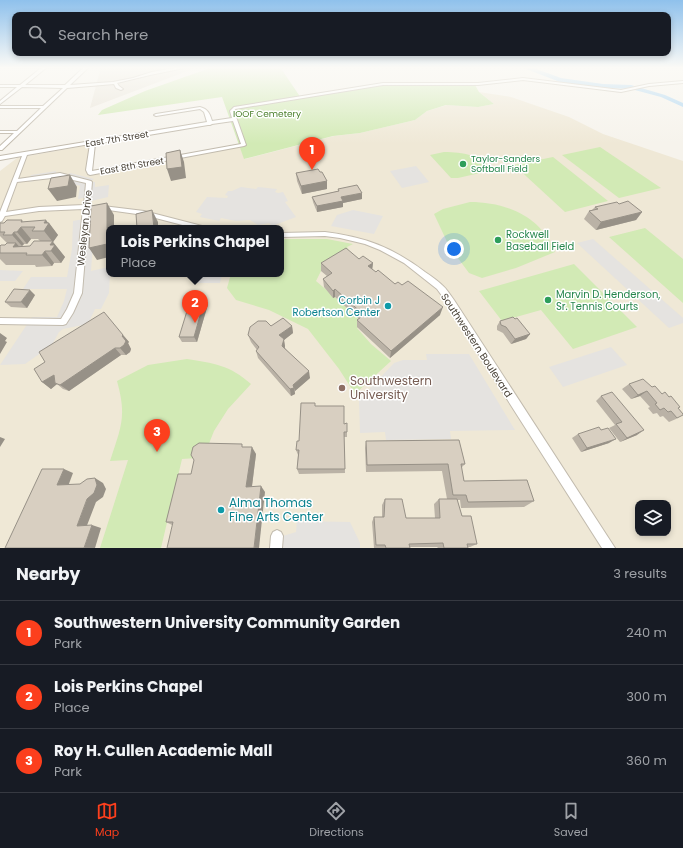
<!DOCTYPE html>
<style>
:root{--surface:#171b24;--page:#20242c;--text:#f1f3f6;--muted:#9ea1a6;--line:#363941;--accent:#fc3f1d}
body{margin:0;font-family:Poppins,sans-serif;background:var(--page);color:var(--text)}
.controls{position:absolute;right:12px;bottom:12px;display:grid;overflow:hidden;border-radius:8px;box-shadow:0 2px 6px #0003}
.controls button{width:36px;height:36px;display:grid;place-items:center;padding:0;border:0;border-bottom:1px solid var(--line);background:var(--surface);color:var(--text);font:20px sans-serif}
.you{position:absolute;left:454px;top:249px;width:14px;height:14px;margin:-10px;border:3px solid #fff;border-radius:50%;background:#1a73e8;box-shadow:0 0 0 6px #1a73e833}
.badge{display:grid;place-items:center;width:26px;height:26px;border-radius:50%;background:var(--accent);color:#fff;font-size:13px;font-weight:700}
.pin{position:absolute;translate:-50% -33px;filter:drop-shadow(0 1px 2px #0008)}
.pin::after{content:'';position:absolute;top:21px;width:14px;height:12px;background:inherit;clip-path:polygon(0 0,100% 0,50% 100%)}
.popup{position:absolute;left:106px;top:225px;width:178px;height:52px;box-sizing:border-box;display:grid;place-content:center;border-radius:8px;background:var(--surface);filter:drop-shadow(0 1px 3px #0005);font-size:13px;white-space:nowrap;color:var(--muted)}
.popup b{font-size:15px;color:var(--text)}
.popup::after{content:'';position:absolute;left:50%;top:100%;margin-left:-8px;border:8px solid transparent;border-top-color:var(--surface)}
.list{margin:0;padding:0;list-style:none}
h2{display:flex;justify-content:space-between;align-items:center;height:52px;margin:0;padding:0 16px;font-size:17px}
h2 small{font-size:13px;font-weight:400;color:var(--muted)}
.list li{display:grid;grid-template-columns:26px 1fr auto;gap:12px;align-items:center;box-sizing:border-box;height:64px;padding:0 16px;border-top:1px solid var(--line)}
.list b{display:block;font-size:15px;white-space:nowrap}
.list p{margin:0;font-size:13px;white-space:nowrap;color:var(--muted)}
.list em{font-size:13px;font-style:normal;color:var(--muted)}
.icon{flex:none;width:22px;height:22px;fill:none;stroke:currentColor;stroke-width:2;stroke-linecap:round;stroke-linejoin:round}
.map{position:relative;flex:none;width:683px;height:548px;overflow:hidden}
.search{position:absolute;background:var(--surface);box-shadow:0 2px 6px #0003;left:12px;right:12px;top:12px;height:44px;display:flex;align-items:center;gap:10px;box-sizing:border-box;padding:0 14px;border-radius:8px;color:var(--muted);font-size:15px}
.sheet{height:244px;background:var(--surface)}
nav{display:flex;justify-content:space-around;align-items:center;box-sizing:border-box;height:56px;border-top:1px solid var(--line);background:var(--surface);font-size:11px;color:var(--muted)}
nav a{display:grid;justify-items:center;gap:2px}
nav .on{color:var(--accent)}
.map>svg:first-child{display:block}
</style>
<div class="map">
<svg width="683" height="548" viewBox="0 0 683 548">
<rect width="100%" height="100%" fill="#f6f3ec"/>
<!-- residential -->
<polygon fill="#eae5da" points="101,67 198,67 90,108"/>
<!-- education -->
<path fill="#efe8d6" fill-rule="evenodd" d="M479 92 511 97 569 117 603 134 683 161V548H0V171L17 158 90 145 86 172 90 175 240 147 245 159 334 136 360 133 415 120 427 111 447 105 478 107 494 104ZM109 228H281V274H109ZM638 503H668V533H638Z"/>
<!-- green -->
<g fill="#d2eab5">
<polygon points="213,67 280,67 301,98 377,86 475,85 479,92 494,104 478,107 446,105 427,111 415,120 360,133 333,136 244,159 222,97 98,115 102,110 145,91"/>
<polygon points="600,147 661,188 619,198 562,155"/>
<path d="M444 152C464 152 479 155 493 170L458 178H451L430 155Z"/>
<polygon points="553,157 608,201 565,212 514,165"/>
<path d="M470 202C505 202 541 216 555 252L516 268 482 278 469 273 449 246 434 214 443 209Z"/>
<polygon points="645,228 683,259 683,303 609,237"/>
<polygon points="281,239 327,239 353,244 347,247 351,255 321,271 316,281 364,322 357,328 371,344 391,361 355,394 339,369 308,329 269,310 236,300 227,288 231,274 281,274"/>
<polygon points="574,264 637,327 573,349 541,310 502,321 479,291"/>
<path d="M187 359C213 363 230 365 251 384L228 409 214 431 208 446 197 458 182 459 161 548H100L128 460 110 461C121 427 127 417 117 381L148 365Z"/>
</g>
<!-- parking -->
<g fill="#e5e3e0">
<polygon points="416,166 429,182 402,188 390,171"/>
<polygon points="56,171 56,173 67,175 70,173 94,179 89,182 95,182 95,187 109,185 108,197 91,201 83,198 78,199 80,186 60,180 63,178 54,176 53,178 28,182 31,175"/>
<polygon points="241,187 256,189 258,187 277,189 275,192 278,193 283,192 288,201 285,202 296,217 272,226 269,223 258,225 250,220 236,221 221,218 219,221 200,217 202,214 196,212 207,197 227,198 228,196 225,195 228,191 232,191"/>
<polygon points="353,210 383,216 374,234 331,226 337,215"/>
<polygon points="95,217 91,271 109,267 110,274 109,293 101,309 95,309 89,322 83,325 63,329 59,332 52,345 25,364 0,365 32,317 57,317 64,301 67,289 23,289 31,277 67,277 72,249 73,221"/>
<polygon points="593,239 683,318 683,323 669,328 577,243"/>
<polygon points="0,270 23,271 15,281 0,281"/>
<polygon points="195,274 222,274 220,283 192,283"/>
<polygon points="611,347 627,365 563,387 549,367"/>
<polygon points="426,354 469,354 515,430 450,431 451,439 386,440 385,432 360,433 359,400 394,363 403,360 427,360"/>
<polygon points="297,521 350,522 360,543 360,548 283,548 283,536 296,532"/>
</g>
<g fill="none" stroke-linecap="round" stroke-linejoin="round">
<!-- river -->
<polygon fill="#a9d4f2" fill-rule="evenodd" points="521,67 531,67 561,78 603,84 631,85 665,95 683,103 683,107 661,97 631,89 603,88 560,82"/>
<defs>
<g id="minor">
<polygon points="0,67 68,67 46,68 25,85 65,85 84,67 89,67 70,85 113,82 133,78 152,72 179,67 189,67 150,75 117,83 119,86 123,89 121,90 116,88 114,84 67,88 2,150 0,150 0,146 14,133 0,133 0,131 17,131 41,108 0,108 0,106 43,106 63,88 22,87 0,104 0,101 17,87 0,87 0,85 20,85 41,68"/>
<path d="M523 78 621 90 649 84 683 81V83L649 86 621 92 523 80 478 85H383L235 109 234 111 246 145 244 146 90 175 88 174 86 170 90 144 27 155 18 179 60 173 91 181 92 182 90 205 93 207 89 209 82 293 73 313 66 324 63 325 0 324V318L61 319 67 309 74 293 83 209 39 211 5 216 2 221 0 222V212L22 156 0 160V156L207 122 204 112 200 109 156 116 154 115 156 114 200 107C208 109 210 114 212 121L232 118 230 111 234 107 383 83H478ZM233 121 241 144 92 171 95 144 208 125H210L212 124ZM60 177 86 183 84 205 39 207 6 212 17 182Z"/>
<polygon points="103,206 144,211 202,226 205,228 194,228 144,215 101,209 101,207"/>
<path d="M325 232C365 237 392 247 425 272 431 276 437 280 442 285 447 289 450 295 454 300L615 548H602L484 363 448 304 437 289 404 263 380 250 365 244 340 238 325 236 281 237V233Z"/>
<polygon points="277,530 281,532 283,536 282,548 270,548 271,536 273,532"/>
</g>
</defs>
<!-- minor casing -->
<use href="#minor" stroke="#c2bbae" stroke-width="2"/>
<!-- minor -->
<use href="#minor" fill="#fff" fill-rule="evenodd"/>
</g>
<!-- wall -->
<g fill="#bab2a6" fill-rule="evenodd">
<polygon points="320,172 327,181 327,189 302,194 297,181 296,173"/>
<polygon points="338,189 362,199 343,203 343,207 317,212 313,202 312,197 338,191"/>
<polygon points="619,204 642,212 636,220 596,230 584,219 589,211 592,210 595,207"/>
<path d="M22 220 23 222 49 223 58 235 53 242 65 257 61 263H54L52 266 36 267 35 265H6L0 259V246L5 245 7 243 0 236V223H4ZM31 239H38L40 241 30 246H22L24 244H27Z"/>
<polygon points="359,259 373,263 372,269 376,272 395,284 440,315 390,358 357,327 357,320 359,319 335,297 333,298 324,287 323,279 327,276 321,271 321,263"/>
<polygon points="35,295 27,308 11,307 5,302"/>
<polygon points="205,298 208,304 197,342 182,342 179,337"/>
<polygon points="515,319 530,334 526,339 511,344 503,333 497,330 497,326 500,321"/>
<polygon points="271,326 292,326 293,333 284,340 285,348 310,378 295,391 295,394 291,396 258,358 256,351 257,350 251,342 248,335"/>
<polygon points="123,335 129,342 128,343 131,349 130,352 126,355 121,355 69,391 63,389 57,384 51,389 42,382"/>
<polygon points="629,384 652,387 662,394 683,414 676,419 669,422 663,416 660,417 657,413 653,414 648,408 650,407 640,396 631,399 622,389"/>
<polygon points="601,396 637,435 620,442 609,428 615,425 596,401"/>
<polygon points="315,406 344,424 347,432 347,437 344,437 345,473 299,474 297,469 298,455 296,450 299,441"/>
<polygon points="578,434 609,443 581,452 572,438"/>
<polygon points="366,441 465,464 461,468 464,481 534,501 524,507 461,508 460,500 457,500 462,516 477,544 470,547 468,547 468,548 438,548 437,547 409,547 410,548 374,548 372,522 374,517 382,517 382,505 385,499 406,518 435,518 434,504 439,499 447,499 442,471 366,472 365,448"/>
<polygon points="244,447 256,454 252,487 265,492 172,525 166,522 191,474"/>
</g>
<!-- shaded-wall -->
<g fill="#979187">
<polygon points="180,150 184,162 186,178 171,181 167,169"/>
<polygon points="70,175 77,187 76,197 57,201 48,189"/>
<polygon points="327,181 327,189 302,194 301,186"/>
<polygon points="362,193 362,199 343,203 343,207 317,212 317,206 341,197"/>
<polygon points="107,203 114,215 114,228 109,228 109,257 97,260 89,248"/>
<polygon points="152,210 158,222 158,228 154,228"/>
<polygon points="642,212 636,220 596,230 601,222"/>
<polygon points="46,220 49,224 49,223 58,235 53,242 65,257 61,263 51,251 50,245 52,241 44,231 44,223"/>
<polygon points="21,227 31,239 27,244 17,232"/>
<polygon points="14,232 24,244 22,246 12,235"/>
<polygon points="16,243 25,253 13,247"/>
<polygon points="45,251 54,263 52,266 42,255"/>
<polygon points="373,263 372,271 368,266"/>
<polygon points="335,289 335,297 333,298 333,291"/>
<polygon points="30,290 35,295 27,308 21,302"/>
<polygon points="205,298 208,304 197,342 194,337"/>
<polygon points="443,307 440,315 390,358 391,351"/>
<polygon points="292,326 293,333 284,340 285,346 284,353 279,335"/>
<polygon points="0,333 7,338 5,341 7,342 0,354"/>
<polygon points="530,334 526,339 511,344 515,339"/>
<polygon points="123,335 129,342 128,343 131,349 130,352 126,355 120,348 122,336"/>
<polygon points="115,348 121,355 69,391 60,385"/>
<polygon points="309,371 310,378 295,391 293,385"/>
<polygon points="54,375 55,383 57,384 51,389 42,382"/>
<polygon points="294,388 295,394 291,396 290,389"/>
<polygon points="647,391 640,396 631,399 638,395"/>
<polygon points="644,430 637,435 620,442 627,438"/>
<polygon points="0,437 5,439 0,447"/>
<polygon points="616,439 609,443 581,452 587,448"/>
<polygon points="252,447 256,454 251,493 246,487"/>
<polygon points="64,469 73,473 67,489 57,485"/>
<polygon points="95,478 103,483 106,489 103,497 96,502 86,528 77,526"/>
<polygon points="261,486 265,492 259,548 254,548"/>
<polygon points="92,525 101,528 95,548 84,548"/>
</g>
<!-- building -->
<g fill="#d8cfc1" stroke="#979187">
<polygon points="180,150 182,167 167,169 166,153"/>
<polygon points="318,169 320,172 322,172 327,181 301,186 296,173"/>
<polygon points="70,175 68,186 48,189 51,178"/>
<polygon points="357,185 362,193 341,197 343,201 317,206 312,197 339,191 338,189"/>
<polygon points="628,201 642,212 601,222 589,211 598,209 595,207 617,202 619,204"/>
<polygon points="107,203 107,244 89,248 91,206"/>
<polygon points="152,210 154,228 137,228 136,214"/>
<polygon points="7,220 22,220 21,222 46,220 44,223 49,223 44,231 32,231 35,227 21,227 17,232 14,232 12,235 3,235 5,232 0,232 0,223 4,223"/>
<polygon points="34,241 53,241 50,245 55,245 51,251 45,251 42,255 26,255 27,253 0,253 0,246 1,245 5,245 7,243 16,243 13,247 30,246"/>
<polygon points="346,248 359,259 363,256 373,263 368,266 376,272 378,270 395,284 398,282 402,285 408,281 443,307 391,351 357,320 364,315 335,289 333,291 323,279 332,273 321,263"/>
<polygon points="14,289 30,290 21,302 5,302"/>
<polygon points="198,294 201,294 205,298 194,337 179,337 191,298 194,298"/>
<polygon points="104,312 123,335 122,336 126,341 124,345 120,348 115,348 60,385 55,383 54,375 42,382 34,369 45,362 39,352"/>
<polygon points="513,317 515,319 517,318 530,334 515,339 506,327 501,325 500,321"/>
<polygon points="283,318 292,326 279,335 284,339 282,346 309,371 293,385 294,388 290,389 256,351 259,347 248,335 250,327 258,321 266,321 271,326"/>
<polygon points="643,379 652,387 655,386 662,394 665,392 669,397 671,396 680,407 678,408 683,414 683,415 677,418 671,411 668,412 664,408 660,410 655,404 657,403 647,391 638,395 629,384"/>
<polygon points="612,392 644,430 627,438 616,424 622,422 601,396"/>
<polygon points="301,403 315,403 315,406 344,406 344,424 347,423 347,432 344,432 345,469 297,469 299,450 296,450 297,441 299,441"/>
<polygon points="599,427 601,430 608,428 616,439 587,448 578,434"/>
<polygon points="459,440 465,464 461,464 464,481 527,480 534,501 468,502 466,495 453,495 448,464 367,465 366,441"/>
<polygon points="199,443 242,444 242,447 252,447 246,487 261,486 254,548 167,548 173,522 166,522 178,474 191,474 194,460 191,455 193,447"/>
<polygon points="42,469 64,469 57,485 80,484 87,479 95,478 97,485 94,493 87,499 77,526 92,525 84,548 5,548"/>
<polygon points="385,499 402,499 406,518 440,518 439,499 457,499 462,516 471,516 477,544 467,544 468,548 444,548 443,543 409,544 410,548 386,548 385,545 376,545 374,517 384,517"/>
</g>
<!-- sky -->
<linearGradient id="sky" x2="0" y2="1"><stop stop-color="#8fc1ec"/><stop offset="0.47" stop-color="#fbfaf6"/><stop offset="1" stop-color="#fbfaf6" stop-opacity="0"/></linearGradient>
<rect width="683" height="144" fill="url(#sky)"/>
<!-- markers -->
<g fill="#2e9e5b" stroke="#fff" stroke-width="1.5">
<circle cx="463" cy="164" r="4"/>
<circle cx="498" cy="240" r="4"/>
<circle cx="548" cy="300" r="4"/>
</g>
<g fill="#0f9aa8" stroke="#fff" stroke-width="1.5">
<circle cx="388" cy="306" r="4"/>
<circle cx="221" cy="510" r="4"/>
</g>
<circle fill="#8d6e63" stroke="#fff" stroke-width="1.5" cx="342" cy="388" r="4"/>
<g text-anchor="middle" stroke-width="3" stroke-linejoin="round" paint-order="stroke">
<!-- far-park labels -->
<g font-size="9" fill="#4a7f2a" stroke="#fff">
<text x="267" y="117">IOOF Cemetery</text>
</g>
<!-- far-street labels -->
<g font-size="9" fill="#4b4439" stroke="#fff">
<text transform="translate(117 139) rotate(-9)" y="3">East 7th Street</text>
<text transform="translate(132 166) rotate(-10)" y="3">East 8th Street</text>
</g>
<!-- far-leisure labels -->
<g font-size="9" fill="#27864d" stroke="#fff" text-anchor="start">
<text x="471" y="162">Taylor-Sanders<tspan x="471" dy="10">Softball Field</tspan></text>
</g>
<!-- street labels -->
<g font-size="10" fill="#4b4439" stroke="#fff">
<text transform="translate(84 228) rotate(-84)" y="4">Wesleyan Drive</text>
<text transform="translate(477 345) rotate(57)" y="4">Southwestern Boulevard</text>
</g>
<!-- leisure labels -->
<g font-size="10" fill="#27864d" stroke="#fff" text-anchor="start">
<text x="506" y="238">Rockwell<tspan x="506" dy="12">Baseball Field</tspan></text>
<text x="556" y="298">Marvin D. Henderson,<tspan x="556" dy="12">Sr. Tennis Courts</tspan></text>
</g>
<!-- culture labels -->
<g font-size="10" fill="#0d838f" stroke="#fff" text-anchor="end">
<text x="380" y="304">Corbin J<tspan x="380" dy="12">Robertson Center</tspan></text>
</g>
<!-- near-education labels -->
<g font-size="12" fill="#785e54" stroke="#fff" text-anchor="start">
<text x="350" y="385">Southwestern<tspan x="350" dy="14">University</tspan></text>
</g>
<!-- near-culture labels -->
<g font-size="12" fill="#0d838f" stroke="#fff" text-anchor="start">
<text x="229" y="507">Alma Thomas<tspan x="229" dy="14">Fine Arts Center</tspan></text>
</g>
</g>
</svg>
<div class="controls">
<button><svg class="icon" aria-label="layers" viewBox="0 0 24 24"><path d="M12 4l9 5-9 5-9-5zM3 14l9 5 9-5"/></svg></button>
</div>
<div class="you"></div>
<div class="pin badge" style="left:312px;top:170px">1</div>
<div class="pin badge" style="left:195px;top:323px">2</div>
<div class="popup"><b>Lois Perkins Chapel</b>Place</div>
<div class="pin badge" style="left:157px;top:452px">3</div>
<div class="search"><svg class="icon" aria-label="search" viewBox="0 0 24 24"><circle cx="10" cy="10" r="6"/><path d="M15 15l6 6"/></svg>Search here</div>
</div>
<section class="sheet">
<h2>Nearby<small>3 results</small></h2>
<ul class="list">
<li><span class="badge">1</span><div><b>Southwestern University Community Garden</b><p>Park</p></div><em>240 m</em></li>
<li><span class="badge">2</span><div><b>Lois Perkins Chapel</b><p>Place</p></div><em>300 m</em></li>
<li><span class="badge">3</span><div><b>Roy H. Cullen Academic Mall</b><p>Park</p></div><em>360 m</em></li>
</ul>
</section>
<nav>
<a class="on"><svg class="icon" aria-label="map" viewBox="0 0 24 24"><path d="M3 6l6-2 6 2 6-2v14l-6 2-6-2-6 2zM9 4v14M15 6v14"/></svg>Map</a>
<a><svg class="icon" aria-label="directions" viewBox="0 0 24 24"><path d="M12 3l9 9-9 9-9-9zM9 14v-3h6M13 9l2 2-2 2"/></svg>Directions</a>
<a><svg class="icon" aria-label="saved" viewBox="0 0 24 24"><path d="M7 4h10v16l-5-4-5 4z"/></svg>Saved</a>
</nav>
